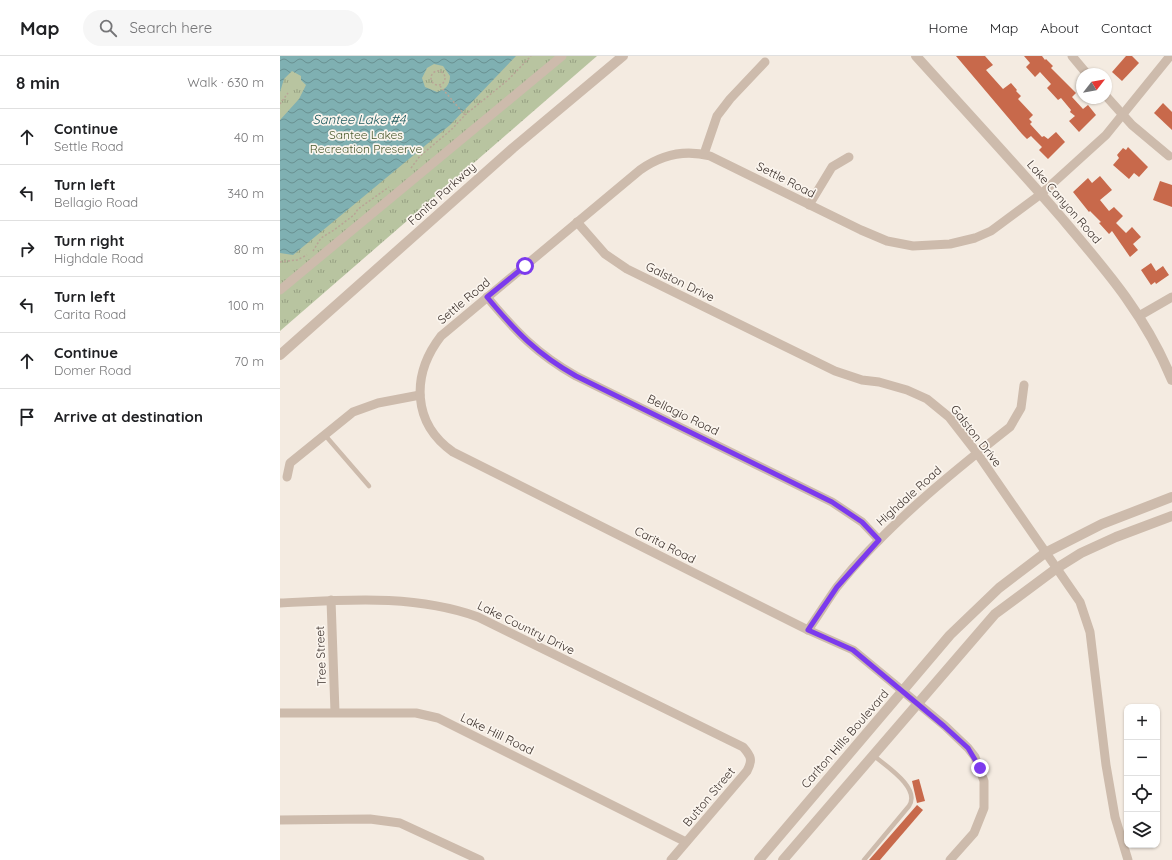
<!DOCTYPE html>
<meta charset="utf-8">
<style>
:root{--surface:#fff;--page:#f6f6f6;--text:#202124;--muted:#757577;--line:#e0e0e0}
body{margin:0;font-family:Quicksand,sans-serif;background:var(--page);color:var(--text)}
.controls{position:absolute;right:12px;bottom:12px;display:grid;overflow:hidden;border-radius:8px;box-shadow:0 1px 3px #0004}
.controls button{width:36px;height:36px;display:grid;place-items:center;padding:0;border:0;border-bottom:1px solid var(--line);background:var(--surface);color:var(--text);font:20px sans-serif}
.compass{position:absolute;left:796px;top:12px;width:36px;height:36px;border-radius:50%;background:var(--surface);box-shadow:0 1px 3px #0004;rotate:59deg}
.stop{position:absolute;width:12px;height:12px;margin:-9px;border:3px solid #7c3aed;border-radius:50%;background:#fff}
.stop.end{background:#7c3aed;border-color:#fff;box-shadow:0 1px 4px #0008}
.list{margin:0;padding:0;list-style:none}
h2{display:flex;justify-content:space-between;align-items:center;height:52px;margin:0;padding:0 16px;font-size:17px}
h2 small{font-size:13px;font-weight:400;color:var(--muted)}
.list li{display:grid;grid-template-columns:26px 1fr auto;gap:12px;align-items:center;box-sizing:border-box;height:56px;padding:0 16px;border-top:1px solid var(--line)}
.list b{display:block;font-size:15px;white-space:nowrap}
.list p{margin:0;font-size:13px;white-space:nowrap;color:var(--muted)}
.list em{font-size:13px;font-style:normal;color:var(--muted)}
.icon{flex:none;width:22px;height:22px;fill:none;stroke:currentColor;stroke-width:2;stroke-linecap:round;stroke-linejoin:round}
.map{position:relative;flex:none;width:892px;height:804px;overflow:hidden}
header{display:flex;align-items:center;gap:24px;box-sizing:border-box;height:56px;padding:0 20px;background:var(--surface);border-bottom:1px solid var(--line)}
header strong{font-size:19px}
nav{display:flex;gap:22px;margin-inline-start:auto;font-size:14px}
.search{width:280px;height:36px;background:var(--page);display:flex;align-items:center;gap:10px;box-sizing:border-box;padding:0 14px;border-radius:22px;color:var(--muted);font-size:15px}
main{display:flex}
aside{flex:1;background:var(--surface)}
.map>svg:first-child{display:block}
</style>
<header>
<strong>Map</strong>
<div class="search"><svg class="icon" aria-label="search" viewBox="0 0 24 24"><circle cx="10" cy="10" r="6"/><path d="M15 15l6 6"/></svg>Search here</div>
<nav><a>Home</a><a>Map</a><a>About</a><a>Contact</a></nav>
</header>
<main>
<aside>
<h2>8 min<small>Walk · 630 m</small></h2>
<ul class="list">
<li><svg class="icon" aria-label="ahead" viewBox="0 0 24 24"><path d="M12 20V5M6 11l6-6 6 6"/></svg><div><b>Continue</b><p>Settle Road</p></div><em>40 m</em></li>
<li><svg class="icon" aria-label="left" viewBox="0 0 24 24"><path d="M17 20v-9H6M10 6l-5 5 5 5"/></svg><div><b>Turn left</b><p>Bellagio Road</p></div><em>340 m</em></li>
<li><svg class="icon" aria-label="right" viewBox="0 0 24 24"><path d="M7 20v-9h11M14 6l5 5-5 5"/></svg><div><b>Turn right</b><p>Highdale Road</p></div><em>80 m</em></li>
<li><svg class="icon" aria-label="left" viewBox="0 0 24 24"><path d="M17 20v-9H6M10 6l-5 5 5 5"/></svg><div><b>Turn left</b><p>Carita Road</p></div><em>100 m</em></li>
<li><svg class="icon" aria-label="ahead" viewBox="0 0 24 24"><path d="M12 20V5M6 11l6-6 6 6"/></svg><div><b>Continue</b><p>Domer Road</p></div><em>70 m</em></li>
<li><svg class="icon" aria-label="arrive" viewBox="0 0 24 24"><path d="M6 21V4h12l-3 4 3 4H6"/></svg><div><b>Arrive at destination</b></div></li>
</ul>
</aside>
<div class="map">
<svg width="892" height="804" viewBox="0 0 892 804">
<defs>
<pattern id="park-tufts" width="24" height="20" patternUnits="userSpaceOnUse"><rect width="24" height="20" fill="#b8c4a0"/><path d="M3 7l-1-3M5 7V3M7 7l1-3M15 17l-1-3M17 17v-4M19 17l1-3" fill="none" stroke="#97a083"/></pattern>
<pattern id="water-waves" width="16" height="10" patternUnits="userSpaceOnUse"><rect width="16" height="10" fill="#7fb0b2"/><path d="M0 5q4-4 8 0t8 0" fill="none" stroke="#699091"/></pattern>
</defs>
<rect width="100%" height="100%" fill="#f4ebe1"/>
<!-- park -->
<polygon fill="url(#park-tufts)" points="0,0 317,0 0,275"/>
<!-- water -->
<path fill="url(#water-waves)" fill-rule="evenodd" d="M0 0H236L170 69 13 199 0 197V64L19 43 26 29 21 24V20L12 15 4 23 0 36ZM154 8 163 10 170 20C170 29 165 34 157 36L145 31 142 22 147 12Z"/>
<!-- building -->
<g fill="#c8694b">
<polygon points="676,0 705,0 713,9 706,14 723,33 731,27 737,34 736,35 741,40 738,43 753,59 749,63 752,66 750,68 762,81 764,80 768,83 776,76 785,86 768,103 759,94 762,91 751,80 747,83 742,78"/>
<polygon points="744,0 762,0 765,4 766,3 773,10 771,12 796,37 792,41 803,53 808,49 816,59 799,76 789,65 795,60 790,56 791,54 781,42 778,44 767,32 771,28 760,16 755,21 746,11 750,7"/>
<polygon points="846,0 852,0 859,7 842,25 832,16"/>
<polygon points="883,47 892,56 892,74 874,57"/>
<polygon points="848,91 868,111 859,121 854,117 849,123 833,109 839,102 837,99 843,92 846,94"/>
<polygon points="820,120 832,134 820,144 829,155 834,151 843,160 836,167 846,177 852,171 861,181 853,188 858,194 850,201 832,175 829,178 819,167 821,166 810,155 809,156 793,136 808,122 812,127"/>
<polygon points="880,125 892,129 892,151 873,144"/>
<polygon points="871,207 876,215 883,210 889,219 876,228 875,226 871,229 861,214"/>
<polygon points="639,723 645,745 637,747 632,725"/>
<polygon points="637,749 643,754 600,804 589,804"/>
</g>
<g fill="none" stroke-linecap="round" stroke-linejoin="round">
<!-- path -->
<g stroke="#b9a596" stroke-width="1.5" stroke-dasharray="2 2" stroke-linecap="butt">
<circle cx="158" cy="22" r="7"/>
<polyline points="160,30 185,59"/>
<polyline points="0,48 8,37"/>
<polyline points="131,112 140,100 171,74 185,59 228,24 251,0"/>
<polyline points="33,195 41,182 54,174 74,159 78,153 109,131"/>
<polyline points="0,206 17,204 27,199"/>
</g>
<!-- service -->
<g stroke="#cdbbac" stroke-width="4.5">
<polyline points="44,378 89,430"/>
<path d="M584 804 629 750C641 732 606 710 593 699"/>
</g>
<!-- minor -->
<g stroke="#cdbbac" stroke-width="9">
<polyline points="792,0 807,18"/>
<polyline points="826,40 852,69 889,100"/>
<polyline points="424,98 437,60 450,43 485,6"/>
<polyline points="529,149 552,111 569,101"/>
<polyline points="297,166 325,198 347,213 555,315 582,324 599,326 627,334 647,343 669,361 697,397 800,546 810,576 826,709 835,761 848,804"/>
<polyline points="0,234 282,0"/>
<path d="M207 241C236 276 257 298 296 320L552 446 582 466 599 484"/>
<polyline points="859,260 892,241"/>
<polyline points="7,421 10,407 73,356 98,347 140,339"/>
<polyline points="51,544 55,656"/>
<path d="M0 547C66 544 134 538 198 561L463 691C471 700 473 704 467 715L391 804"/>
<path d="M528 574C538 560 547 545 557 531 606 470 669 419 730 371L741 352 744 329"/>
<polyline points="0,657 136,657 158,662 406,786"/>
<polyline points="0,764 90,763 120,767 200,804"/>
<path d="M670 804 694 777 704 752V725L695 701 688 692 665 670 573 594 528 574 173 396C132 367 131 319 161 280L360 114C381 99 404 93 430 100L581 174 607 185 633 190 670 188 695 182 711 175 761 138 826 79 890 0"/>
</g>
<!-- tertiary -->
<g stroke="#cdbbac" stroke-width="10">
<path d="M636 0C684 53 733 106 780 160 825 213 865 258 892 324"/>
<polyline points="0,299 233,92 343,0"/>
<polyline points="479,804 670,579 719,532 765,497 822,468 892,441"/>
<polyline points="503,804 715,558 777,512 801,497 836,481 892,460"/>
</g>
</g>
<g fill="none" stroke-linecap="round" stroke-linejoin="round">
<!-- route -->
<path stroke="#7c3aed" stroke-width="5" d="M245 210 207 241C236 276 257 298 296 320L552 446 582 466 599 484 557 531 528 574 573 594 664 670 688 692 700 712"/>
</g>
<g text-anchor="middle" stroke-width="3.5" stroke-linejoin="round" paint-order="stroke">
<!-- park labels -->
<g font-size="12" fill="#4a5a2e" stroke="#fbf5ee">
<text x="86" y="83">Santee Lakes<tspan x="86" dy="14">Recreation Preserve</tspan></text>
</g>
<!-- street labels -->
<g font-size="12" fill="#3b302b" stroke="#fbf5ee">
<text transform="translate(506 124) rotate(27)" y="4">Settle Road</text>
<text transform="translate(162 138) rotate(-42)" y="4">Fanita Parkway</text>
<text transform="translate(784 146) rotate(49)" y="4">Lake Canyon Road</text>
<text transform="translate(400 226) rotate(26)" y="4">Galston Drive</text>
<text transform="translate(184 245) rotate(-40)" y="4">Settle Road</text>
<text transform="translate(403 359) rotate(26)" y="4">Bellagio Road</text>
<text transform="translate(696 380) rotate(52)" y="4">Galston Drive</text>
<text transform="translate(629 440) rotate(-42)" y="4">Highdale Road</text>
<text transform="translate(385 489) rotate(27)" y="4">Carita Road</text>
<text transform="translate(246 572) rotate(26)" y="4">Lake Country Drive</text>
<text transform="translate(41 600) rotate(-92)" y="4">Tree Street</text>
<text transform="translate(217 678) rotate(26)" y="4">Lake Hill Road</text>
<text transform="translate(565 683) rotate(-49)" y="4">Carlton Hills Boulevard</text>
<text transform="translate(429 741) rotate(-50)" y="4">Button Street</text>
</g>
<!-- water labels -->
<g font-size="13" font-style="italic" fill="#1f5a5e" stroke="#fbf5ee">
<text x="79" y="68">Santee Lake #4</text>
</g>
</g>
</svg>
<div class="controls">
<button>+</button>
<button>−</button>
<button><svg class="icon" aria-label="locate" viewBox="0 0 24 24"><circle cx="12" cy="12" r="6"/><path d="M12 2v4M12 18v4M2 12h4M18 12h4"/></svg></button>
<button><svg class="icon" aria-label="layers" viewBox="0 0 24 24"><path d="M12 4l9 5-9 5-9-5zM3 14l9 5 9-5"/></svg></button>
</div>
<svg class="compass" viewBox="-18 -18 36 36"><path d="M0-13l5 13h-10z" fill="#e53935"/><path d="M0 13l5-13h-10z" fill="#757577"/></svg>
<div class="stop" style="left:245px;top:210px"></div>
<div class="stop end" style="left:700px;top:712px"></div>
</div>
</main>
